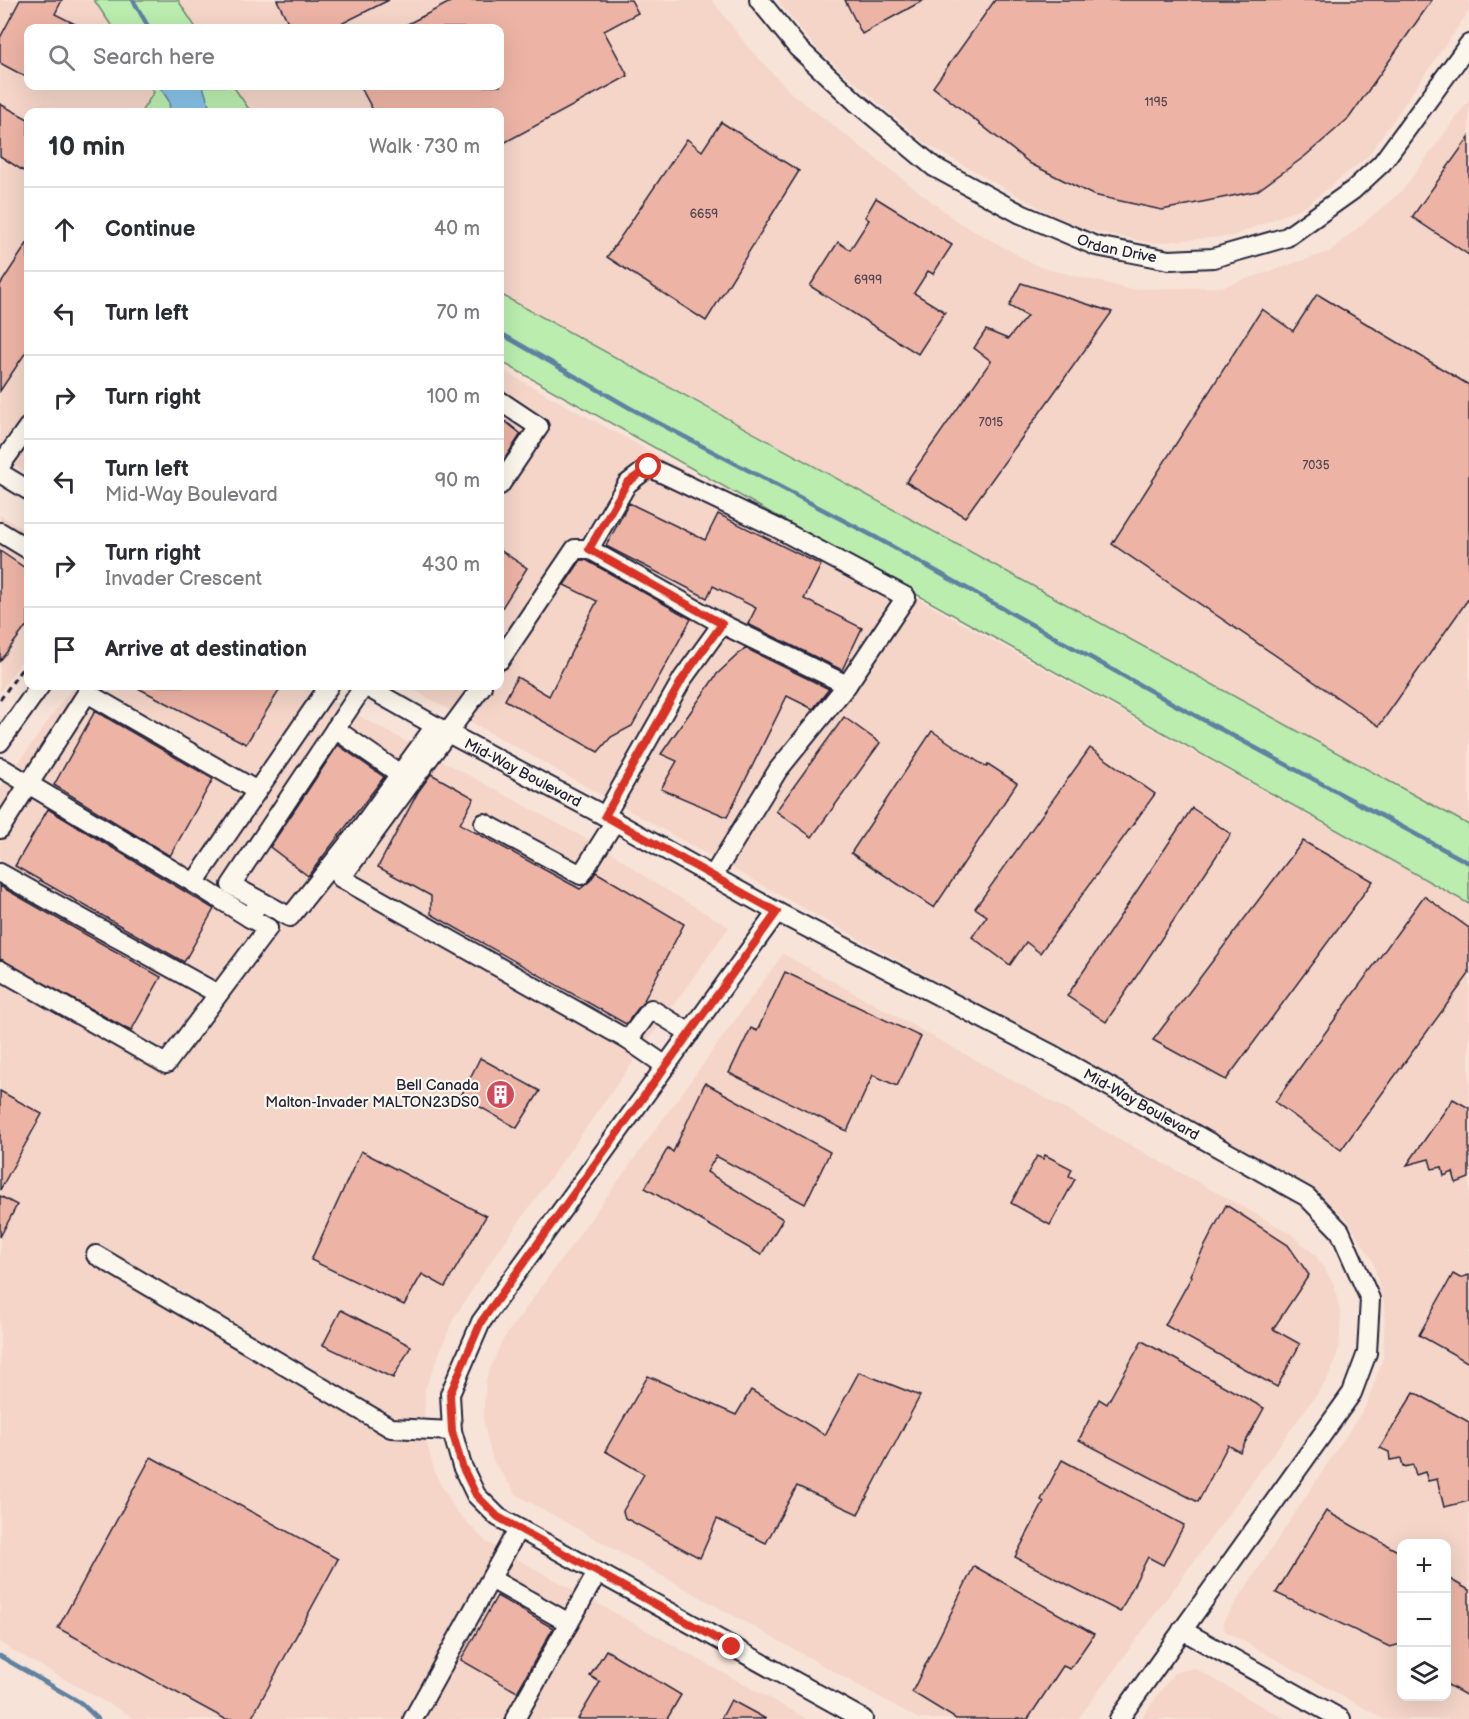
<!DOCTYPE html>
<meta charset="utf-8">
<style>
:root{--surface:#fff;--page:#f2f2f3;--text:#2b2b33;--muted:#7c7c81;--line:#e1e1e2}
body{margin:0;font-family:"Balsamiq Sans",sans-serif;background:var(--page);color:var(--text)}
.controls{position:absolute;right:18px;bottom:18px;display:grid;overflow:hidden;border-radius:12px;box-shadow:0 6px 24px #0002}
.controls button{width:54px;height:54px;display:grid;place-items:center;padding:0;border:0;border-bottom:2px solid var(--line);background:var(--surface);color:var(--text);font:30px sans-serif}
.stop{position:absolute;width:18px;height:18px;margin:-14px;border:4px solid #d93025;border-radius:50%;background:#fff}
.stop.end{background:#d93025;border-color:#fff;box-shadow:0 2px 6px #0008}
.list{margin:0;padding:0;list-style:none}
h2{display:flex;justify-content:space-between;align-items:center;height:78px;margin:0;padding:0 24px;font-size:26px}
h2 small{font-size:20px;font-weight:400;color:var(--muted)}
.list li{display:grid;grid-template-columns:39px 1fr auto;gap:18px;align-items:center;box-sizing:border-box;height:84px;padding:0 24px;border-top:2px solid var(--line)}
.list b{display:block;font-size:22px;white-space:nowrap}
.list p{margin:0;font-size:20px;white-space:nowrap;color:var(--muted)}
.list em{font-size:20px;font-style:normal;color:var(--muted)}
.icon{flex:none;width:33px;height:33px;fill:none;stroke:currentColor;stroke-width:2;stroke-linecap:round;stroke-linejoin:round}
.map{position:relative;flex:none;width:1469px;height:1719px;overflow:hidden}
.search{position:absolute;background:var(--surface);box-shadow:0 6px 24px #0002;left:24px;top:24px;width:480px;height:66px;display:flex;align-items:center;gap:15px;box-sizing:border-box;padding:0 21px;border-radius:12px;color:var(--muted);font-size:22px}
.panel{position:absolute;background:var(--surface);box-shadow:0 6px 24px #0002;left:24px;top:108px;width:480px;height:582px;border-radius:12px}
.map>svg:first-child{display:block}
</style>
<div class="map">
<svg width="1469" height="1719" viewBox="0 0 1469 1719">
<rect width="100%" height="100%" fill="#f7e3d7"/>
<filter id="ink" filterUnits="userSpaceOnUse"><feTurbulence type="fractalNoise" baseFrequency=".0167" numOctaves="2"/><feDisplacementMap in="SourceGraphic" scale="12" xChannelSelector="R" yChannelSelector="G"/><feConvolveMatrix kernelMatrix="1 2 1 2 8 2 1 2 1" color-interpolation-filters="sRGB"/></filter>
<g filter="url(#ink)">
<!-- built -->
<g fill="#f4d5c8" fill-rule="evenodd">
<polygon points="0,0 94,0 113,28 28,28 28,86 150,86 154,91 141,112 28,112 28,473 0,457"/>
<polygon points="178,0 712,0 747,46 791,93 958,222 1039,267 1129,289 1222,287 1329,252 1402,191 1469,100 1469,825 1380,776 981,569 500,299 500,112 251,112 233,86 500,86 500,28 196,28"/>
<polygon points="777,0 1469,0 1469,11 1368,156 1306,206 1232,236 1152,243 1074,227 926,144 817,49"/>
<path d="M500 369 855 564 1469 905V1719H1384L1225 1631 1223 1622 1367 1404 1383 1358 1385 1308 1373 1261 1347 1219 1310 1186 794 903 407 686H500ZM1402 1544H1446V1696H1402Z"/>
<polygon points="0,515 28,532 28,652 0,692"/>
<polygon points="73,686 304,686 612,853 651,881 729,927 489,1264 453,1319 425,1389 424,1432 435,1474 456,1511 486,1542 807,1719 136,1719 0,1643 0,789"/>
<polygon points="783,954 1290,1233 1315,1255 1333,1283 1341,1315 1339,1349 1327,1380 1078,1719 919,1719 517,1495 493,1461 483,1420 486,1379 502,1341"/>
<polygon points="1194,1668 1285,1719 1141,1719 1174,1673"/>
</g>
<!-- green -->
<g fill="#baedae" stroke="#6e8874" stroke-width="1.5">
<polygon points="94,0 178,0 196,28 113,28"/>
<polygon points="150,86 233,86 251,112 141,112 154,92"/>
<polygon points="500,294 1469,825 1469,904 500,361"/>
</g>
<!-- water -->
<polygon fill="#87c1e6" stroke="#5f81a2" stroke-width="1.5" points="159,86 203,86 211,112 170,112 169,101"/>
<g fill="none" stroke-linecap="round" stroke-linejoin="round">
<!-- stream -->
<g stroke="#5f81a2" stroke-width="4.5">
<polyline points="133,0 149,28"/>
<polyline points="500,333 630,408 875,537 1172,703 1469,863"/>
<polyline points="0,1656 81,1703 98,1719"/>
</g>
</g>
<!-- building -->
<g fill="#edb4a5" stroke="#22223b" stroke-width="1.5">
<polygon points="20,0 62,0 55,14 83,28 28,28 28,78 0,63 0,38"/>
<polygon points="277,0 389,0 333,28 291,28"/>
<polygon points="454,0 631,0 638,13 604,31 628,76 500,145 500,112 374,112 360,86 500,86 500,28 400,28"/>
<polygon points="845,0 924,0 862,34"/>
<polygon points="995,0 1432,0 1349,118 1304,157 1257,191 1162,210 1093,195 1031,164 933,87"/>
<polygon points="0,104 28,119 28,174 0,156"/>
<polygon points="721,122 799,171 706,321 607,257 687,139 702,151"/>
<polygon points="1469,137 1469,255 1412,217"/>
<polygon points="876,198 952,245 933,274 928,271 914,293 945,312 918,354 810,286 838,242 850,250 869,220 865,217"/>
<polygon points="28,242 28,349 0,391 0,285"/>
<polygon points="1021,283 1112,312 965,517 906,482 991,361 974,348 986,330 1008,339 1027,316 1009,306"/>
<polygon points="1317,294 1469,385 1469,598 1379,726 1112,544 1262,309 1293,331"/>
<polygon points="500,417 521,434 500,466"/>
<polygon points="629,503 705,540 718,514 821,565 804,599 862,628 842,670 748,624 756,608 713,586 707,598 606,546"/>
<polygon points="500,550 527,568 500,611"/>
<polygon points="0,551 28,570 28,624 0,661"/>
<polygon points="581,560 586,560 691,619 632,726 611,737 598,752 505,700 517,677 549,696 597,601 564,585"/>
<polygon points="745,648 829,689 813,709 787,696 727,817 661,789 677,761 661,754 717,674"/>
<polygon points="134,686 282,686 246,744"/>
<polygon points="95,711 213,779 170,856 54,785"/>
<polygon points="844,717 880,743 812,837 776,811"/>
<polygon points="932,731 986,767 988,764 1017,783 934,908 851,853"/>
<polygon points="338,745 384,777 308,876 270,847"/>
<polygon points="1090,748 1155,794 1040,953 1026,942 1010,965 972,937 987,916 975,908"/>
<polygon points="431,774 474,798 460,824 580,889 590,881 596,872 684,924 643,1002 626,1024 431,914 431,896 378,867 418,792"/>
<polygon points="1192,808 1231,834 1106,1022 1067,996"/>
<polygon points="48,809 214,909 184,962 15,866"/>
<polygon points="1303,841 1373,881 1226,1080 1153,1040"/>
<polygon points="0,886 161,977 131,1031 0,959"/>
<polygon points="1424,896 1469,928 1469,974 1341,1150 1275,1102"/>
<polygon points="785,972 921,1037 897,1086 873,1075 847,1131 729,1073 751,1028 757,1031"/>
<polygon points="480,1058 540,1091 517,1128 461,1096"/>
<polygon points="705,1083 830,1152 805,1204 716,1156 707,1172 783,1219 761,1255 645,1188 668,1148 673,1152"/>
<polygon points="0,1091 42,1114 0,1190"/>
<polygon points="1453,1099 1469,1108 1469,1178 1456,1183 1453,1172 1444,1176 1442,1167 1432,1169 1429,1159 1407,1165"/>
<polygon points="361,1151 486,1216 445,1287 422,1274 404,1305 311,1260"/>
<polygon points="1045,1155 1072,1169 1069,1176 1075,1179 1050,1225 1011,1203 1037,1156 1043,1159"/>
<polygon points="0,1196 17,1205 0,1237"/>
<polygon points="1226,1205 1288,1245 1309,1275 1273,1329 1300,1344 1277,1387 1165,1325 1192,1276 1190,1275"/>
<polygon points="1453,1274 1460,1278 1469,1275 1469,1363 1419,1335"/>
<polygon points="341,1310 411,1346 393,1378 323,1345"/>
<polygon points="1142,1341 1264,1408 1240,1452 1228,1445 1198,1502 1079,1440 1099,1399 1107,1404"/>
<polygon points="859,1372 920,1396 858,1514 797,1486 766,1543 717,1519 700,1558 625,1518 623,1511 644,1474 605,1451 648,1376 736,1415 751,1390 825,1435"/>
<polygon points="1414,1392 1469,1422 1469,1501 1444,1507 1437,1479 1428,1481 1425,1472 1416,1475 1413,1465 1403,1467 1401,1458 1390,1460 1389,1452 1380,1448"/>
<polygon points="151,1457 338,1559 251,1719 225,1719 58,1628"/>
<polygon points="1062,1460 1184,1525 1163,1565 1148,1557 1120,1612 1015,1557 1044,1502 1041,1500"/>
<polygon points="1326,1511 1401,1553 1401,1644 1390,1647 1276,1593"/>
<polygon points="974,1566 1094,1634 1070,1669 1063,1666 1028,1719 956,1719 912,1692"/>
<polygon points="1446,1577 1469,1590 1469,1697 1446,1684"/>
<polygon points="497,1596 553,1628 517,1692 461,1660"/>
<polygon points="606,1650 681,1695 667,1719 578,1719 600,1682 590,1676"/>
<polygon points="731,1700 766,1719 721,1719"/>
</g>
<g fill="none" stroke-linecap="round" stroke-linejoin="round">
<defs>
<g id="minor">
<path id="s1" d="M759 0 798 48 856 102 934 167 1021 214 1096 246 1169 260 1213 258 1287 237 1353 190 1382 163 1469 44"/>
<polyline points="500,401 539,427 500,485"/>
<polyline points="0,466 28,427"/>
<polyline points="0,473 28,490"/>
<polyline points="0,532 28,549"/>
<polyline points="722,624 589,549 627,484 649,467 777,528 906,597 847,685"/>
<polyline points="500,660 575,549 589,549"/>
<polyline points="364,686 231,885 290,917 363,825 435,726"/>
<path id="s2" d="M365 686 448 733 605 816 777 912 1053 1055 1307 1197 1340 1231 1370 1299 1367 1353 1352 1393 1119 1719"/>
<polyline points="482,686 341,878 628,1040"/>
<polyline points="335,729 400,774"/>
<polyline points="0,742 40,686"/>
<polyline points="0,767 194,883 329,686"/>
<polyline points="605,816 683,678 722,624 847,685 778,770 713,876"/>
<polyline points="484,823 581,875 615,821"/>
<polyline points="0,829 87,693 257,791"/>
<polyline points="0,873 218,994"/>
<polyline points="194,883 250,918 256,907"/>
<polyline points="777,912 481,1322 450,1394 452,1431 462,1466 476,1495 498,1517 863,1719"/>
<polyline points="0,970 166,1064 268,928 250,918"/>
<polyline points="666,1066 628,1040 651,1009 690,1033"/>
<polyline points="96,1255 391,1428 452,1431"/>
<polyline points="491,1579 569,1623"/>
<polyline points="1182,1630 1341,1719"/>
<polyline points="413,1719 518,1529"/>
<polyline points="515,1719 597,1573"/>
</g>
</defs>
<!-- minor casing -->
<use href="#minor" stroke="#22223b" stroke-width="22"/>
<!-- path -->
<polyline stroke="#22223b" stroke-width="3" stroke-dasharray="6 4.5" stroke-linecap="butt" points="0,700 28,660"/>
<!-- minor -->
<use href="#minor" stroke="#fbf7ec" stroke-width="18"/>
</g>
</g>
<g fill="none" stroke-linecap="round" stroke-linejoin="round" filter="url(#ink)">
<!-- route -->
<polyline stroke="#d93025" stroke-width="8" points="649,467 627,483 589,549 722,624 683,678 605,816 777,912 481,1322 450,1394 452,1431 462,1466 476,1495 498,1517 732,1647"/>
</g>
<!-- icons -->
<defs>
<symbol id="building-disc" viewBox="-11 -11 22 22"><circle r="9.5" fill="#d1495b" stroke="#fbf7ec"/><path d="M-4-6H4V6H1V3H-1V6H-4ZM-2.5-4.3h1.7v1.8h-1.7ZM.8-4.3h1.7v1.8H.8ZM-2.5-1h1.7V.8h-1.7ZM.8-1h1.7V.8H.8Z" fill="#fff"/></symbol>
</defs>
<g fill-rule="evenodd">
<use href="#building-disc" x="484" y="1078" width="33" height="33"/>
</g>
<g text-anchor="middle" stroke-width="4.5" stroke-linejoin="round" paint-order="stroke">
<!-- number labels -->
<g font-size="12" fill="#554656">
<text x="1156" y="106">1195</text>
<text x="704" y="218">6659</text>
<text x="868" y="284">6999</text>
<text x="991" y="426">7015</text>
<text x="1316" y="469">7035</text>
</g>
<!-- street labels -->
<g font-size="15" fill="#22223b" stroke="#fbf7ec">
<text dy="5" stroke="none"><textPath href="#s1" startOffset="444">Ordan Drive</textPath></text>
<text dy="5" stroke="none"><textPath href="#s2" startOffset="180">Mid-Way Boulevard</textPath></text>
<text dy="5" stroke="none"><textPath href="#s2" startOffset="882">Mid-Way Boulevard</textPath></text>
</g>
<!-- poi labels -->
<g font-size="15" fill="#22223b" stroke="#fbf7ec" text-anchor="end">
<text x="479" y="1090">Bell Canada<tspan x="479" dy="17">Malton-Invader MALTON23DS0</tspan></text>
</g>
</g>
</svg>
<div class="controls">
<button>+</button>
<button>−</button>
<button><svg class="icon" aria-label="layers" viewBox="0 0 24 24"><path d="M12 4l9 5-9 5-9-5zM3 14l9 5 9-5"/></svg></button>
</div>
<div class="stop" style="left:649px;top:467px"></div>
<div class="stop end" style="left:732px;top:1647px"></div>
<div class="search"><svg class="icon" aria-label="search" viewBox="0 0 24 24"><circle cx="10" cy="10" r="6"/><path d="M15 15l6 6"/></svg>Search here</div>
<section class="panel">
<h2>10 min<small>Walk · 730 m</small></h2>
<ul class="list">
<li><svg class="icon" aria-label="ahead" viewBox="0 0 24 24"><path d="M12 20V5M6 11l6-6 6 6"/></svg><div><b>Continue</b></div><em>40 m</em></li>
<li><svg class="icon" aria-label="left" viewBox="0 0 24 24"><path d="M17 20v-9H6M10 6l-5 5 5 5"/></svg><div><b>Turn left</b></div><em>70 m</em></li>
<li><svg class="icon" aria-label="right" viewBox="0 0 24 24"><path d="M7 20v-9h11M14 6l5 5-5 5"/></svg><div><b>Turn right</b></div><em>100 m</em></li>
<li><svg class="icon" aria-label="left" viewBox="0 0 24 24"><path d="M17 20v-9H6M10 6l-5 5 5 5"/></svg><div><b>Turn left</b><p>Mid-Way Boulevard</p></div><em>90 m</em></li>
<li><svg class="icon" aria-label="right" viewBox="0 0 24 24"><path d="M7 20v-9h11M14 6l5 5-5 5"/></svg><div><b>Turn right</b><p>Invader Crescent</p></div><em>430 m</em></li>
<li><svg class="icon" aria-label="arrive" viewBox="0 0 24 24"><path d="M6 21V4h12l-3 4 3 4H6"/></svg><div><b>Arrive at destination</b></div></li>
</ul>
</section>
</div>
